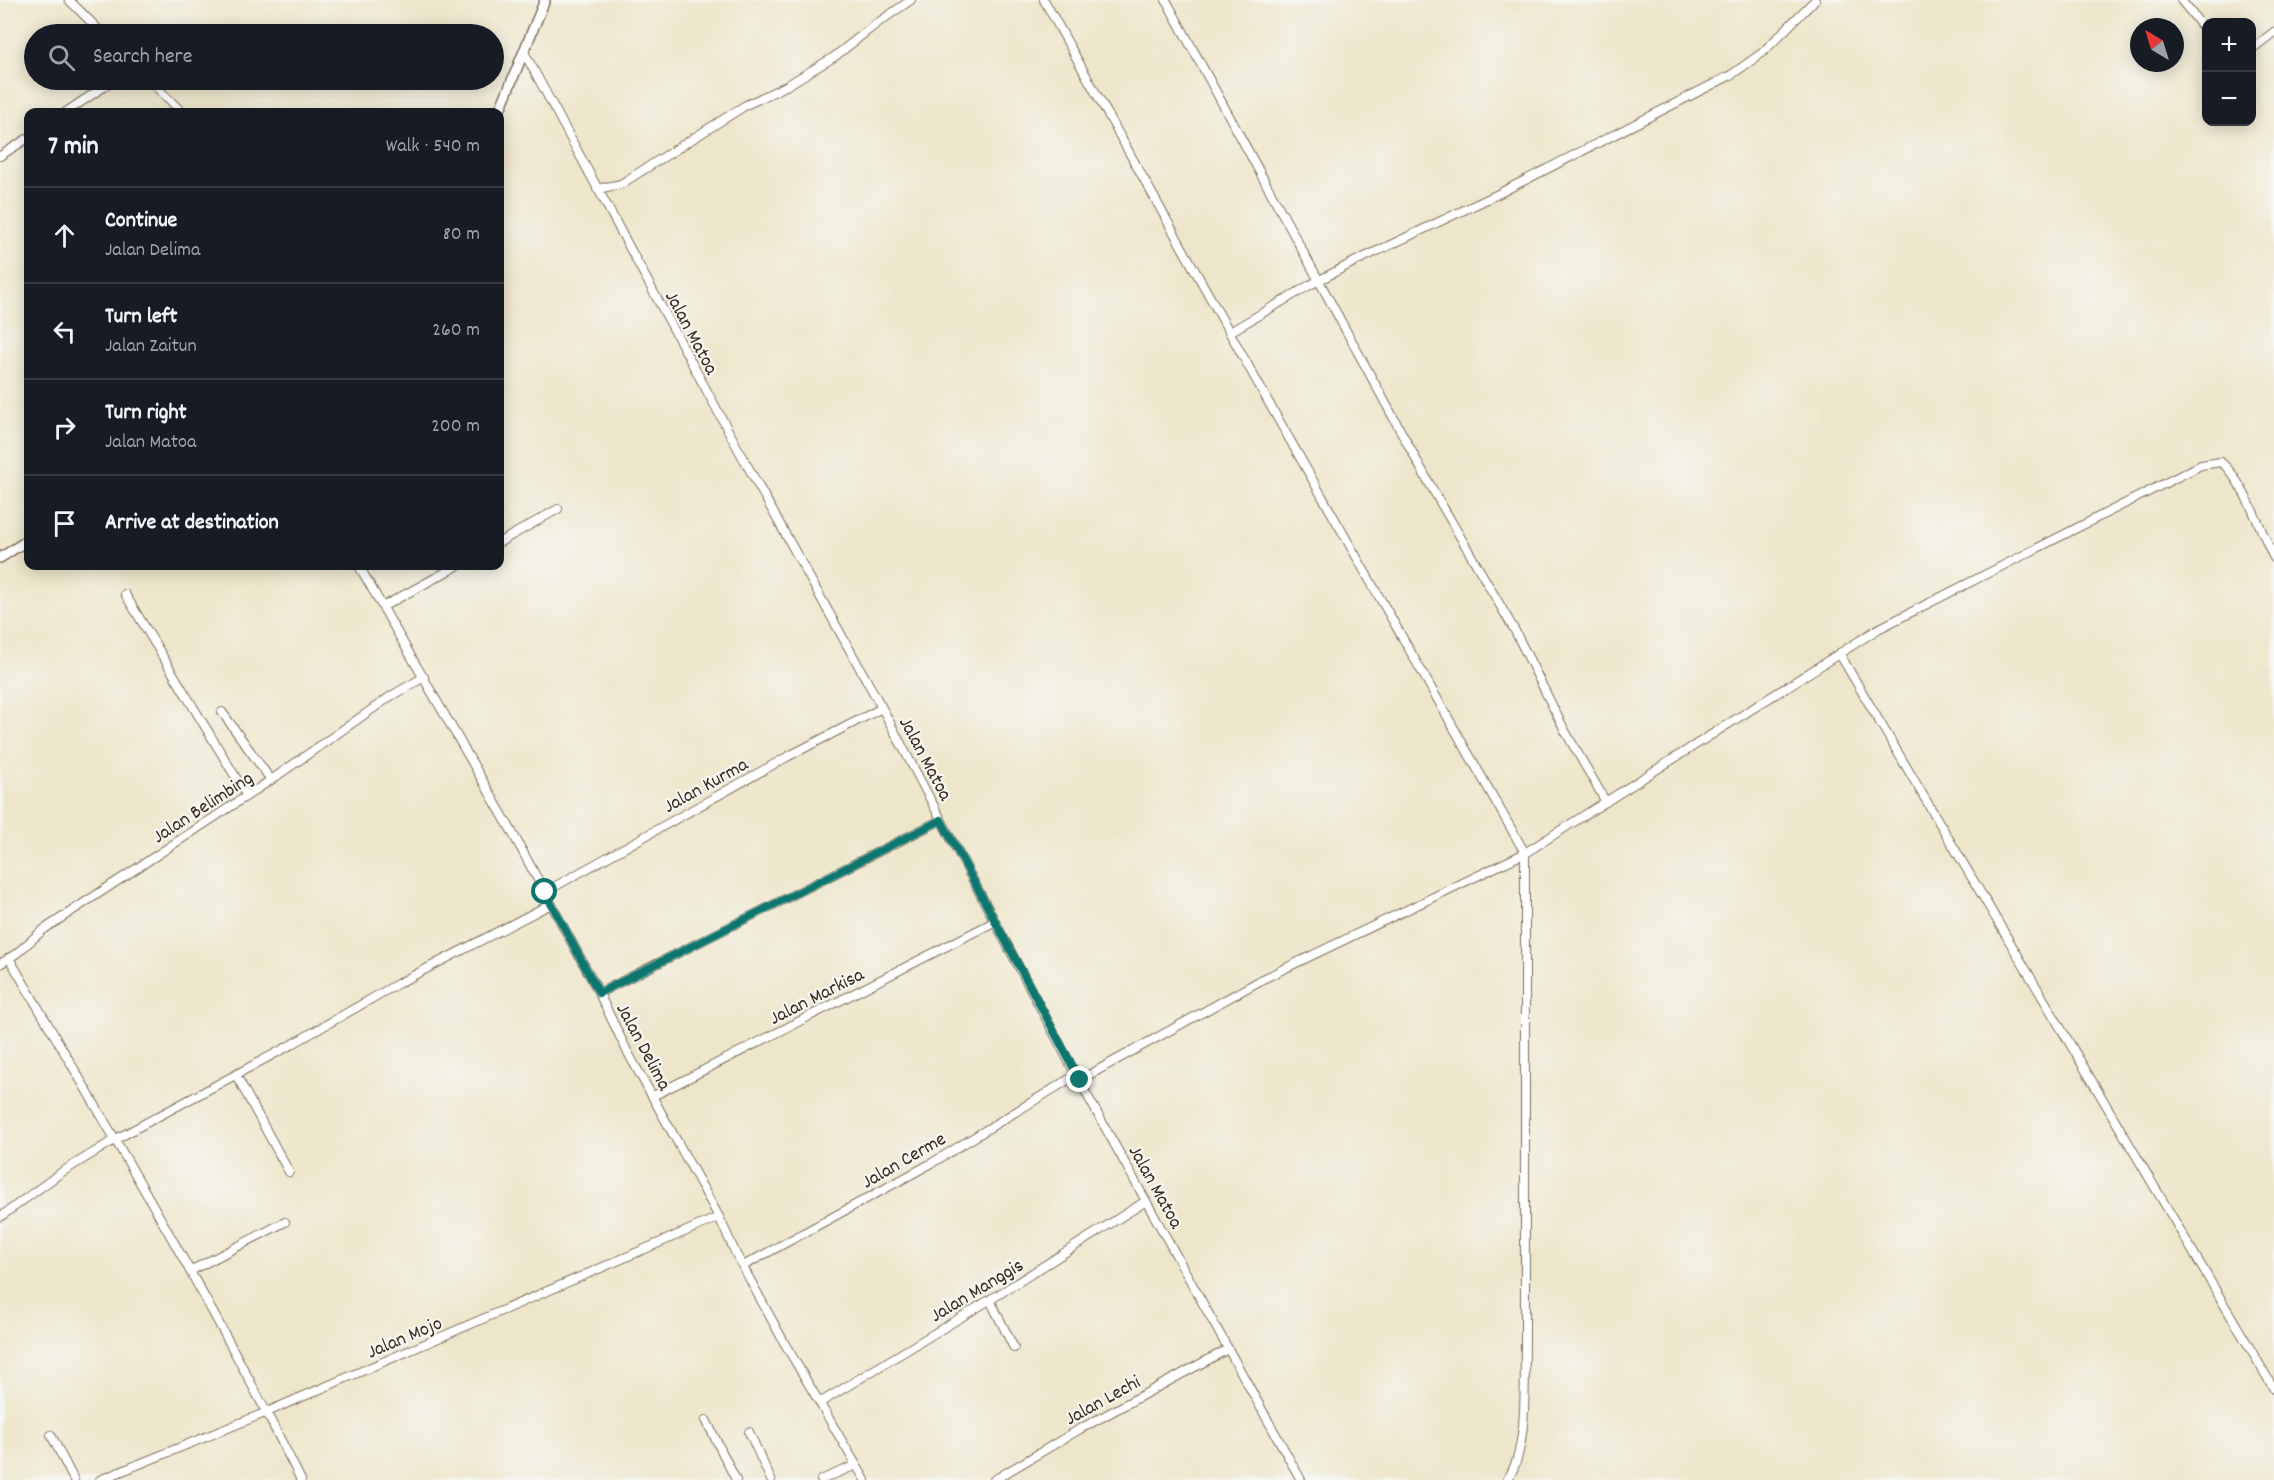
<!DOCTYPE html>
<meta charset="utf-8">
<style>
:root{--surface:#171b24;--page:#242831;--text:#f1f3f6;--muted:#9ea1a6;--line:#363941}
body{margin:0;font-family:Dekko,sans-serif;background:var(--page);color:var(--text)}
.controls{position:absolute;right:18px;top:18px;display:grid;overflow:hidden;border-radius:12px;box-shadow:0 3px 15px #0003}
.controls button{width:54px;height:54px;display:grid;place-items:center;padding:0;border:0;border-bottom:2px solid var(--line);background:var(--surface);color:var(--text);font:30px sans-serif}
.compass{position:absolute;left:2130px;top:18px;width:54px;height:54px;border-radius:50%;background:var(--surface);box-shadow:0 3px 15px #0003;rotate:322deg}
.stop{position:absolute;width:18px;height:18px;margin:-14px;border:4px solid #0f766e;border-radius:50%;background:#fff}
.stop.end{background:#0f766e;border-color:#fff;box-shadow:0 2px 6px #0008}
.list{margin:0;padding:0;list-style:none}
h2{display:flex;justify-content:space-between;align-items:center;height:78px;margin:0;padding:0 24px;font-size:26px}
h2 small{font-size:20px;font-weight:400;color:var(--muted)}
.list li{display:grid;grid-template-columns:39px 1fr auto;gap:18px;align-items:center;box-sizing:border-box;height:96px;padding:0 24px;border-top:2px solid var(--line)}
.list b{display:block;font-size:22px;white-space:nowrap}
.list p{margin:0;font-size:20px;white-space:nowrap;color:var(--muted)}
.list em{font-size:20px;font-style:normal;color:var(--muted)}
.icon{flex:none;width:33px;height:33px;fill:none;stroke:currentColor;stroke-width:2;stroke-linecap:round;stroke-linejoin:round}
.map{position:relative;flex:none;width:2274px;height:1480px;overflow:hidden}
.search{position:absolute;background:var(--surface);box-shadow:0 3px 15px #0003;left:24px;top:24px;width:480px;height:66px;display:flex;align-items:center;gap:15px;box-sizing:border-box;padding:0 21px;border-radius:33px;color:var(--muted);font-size:22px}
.panel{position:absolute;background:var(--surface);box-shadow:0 3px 15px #0003;left:24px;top:108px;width:480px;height:462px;border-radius:12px}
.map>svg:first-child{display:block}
</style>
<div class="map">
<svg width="2274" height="1480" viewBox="0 0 2274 1480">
<rect width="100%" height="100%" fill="#f6f6f2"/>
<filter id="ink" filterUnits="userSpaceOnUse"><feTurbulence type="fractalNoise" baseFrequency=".0167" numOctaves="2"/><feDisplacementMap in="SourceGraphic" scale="12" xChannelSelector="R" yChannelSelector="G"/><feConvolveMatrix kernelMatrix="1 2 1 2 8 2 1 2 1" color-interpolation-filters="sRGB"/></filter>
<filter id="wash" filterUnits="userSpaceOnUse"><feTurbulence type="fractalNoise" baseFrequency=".008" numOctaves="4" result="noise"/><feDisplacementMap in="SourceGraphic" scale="24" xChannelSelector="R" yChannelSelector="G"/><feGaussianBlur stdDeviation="1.35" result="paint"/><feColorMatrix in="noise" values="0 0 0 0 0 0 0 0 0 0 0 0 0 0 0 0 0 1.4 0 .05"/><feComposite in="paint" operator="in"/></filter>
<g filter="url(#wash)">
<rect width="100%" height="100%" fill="#eee6cb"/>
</g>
<g filter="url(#ink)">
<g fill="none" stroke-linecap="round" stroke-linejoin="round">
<defs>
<g id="minor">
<polyline points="69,0 103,34"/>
<path d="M1044 0 1274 412 1525 853V1342C1524 1378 1529 1451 1507 1480"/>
<polyline points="1166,0 1429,483 1515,631 1565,731 1606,802"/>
<polyline points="2181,0 2206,31"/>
<polyline points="2252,49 2274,32"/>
<polyline points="524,52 742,456 882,708 1076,1075 1301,1480"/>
<polyline points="149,80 182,112"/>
<polyline points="66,112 114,80"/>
<polyline points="0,156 28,138"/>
<polyline points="597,189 621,184 746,105 786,86 834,57 876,24 911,0"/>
<polyline points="1230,332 1310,285 1354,262 1498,194 1731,75 1762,53 1815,0"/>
<polyline points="500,542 558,509"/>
<polyline points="359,566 511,830 596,987 627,1051 719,1217 736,1254 785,1344 865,1480"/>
<polyline points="125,594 247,796"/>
<polyline points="384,606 457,566"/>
<polyline points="1839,653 2274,1389"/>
<polyline points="222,712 271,780"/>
<polyline points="545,892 787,757 882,708"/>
<path d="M9 958C110 1130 212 1302 301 1480"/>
<polyline points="0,964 17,953 43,930 271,780 391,696 424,677"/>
<polyline points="599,993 941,820"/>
<polyline points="236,1075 289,1172"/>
<path d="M1080 1080 1263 979 1525 853 1878 629 2201 465 2221 462C2243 480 2261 531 2274 558"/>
<polyline points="653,1096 994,922"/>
<polyline points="0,1217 62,1172 116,1139 289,1046 399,983 551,904"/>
<polyline points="743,1266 932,1163 1076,1075"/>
<polyline points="190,1271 285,1222"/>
<polyline points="990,1300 1014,1348"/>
<polyline points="821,1402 1001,1293 1146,1201"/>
<polyline points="706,1420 736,1480"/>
<polyline points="749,1432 771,1480"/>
<polyline points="51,1435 74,1480"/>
<polyline points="100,1480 267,1412 719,1217"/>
<polyline points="821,1480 856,1465"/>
<polyline points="994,1480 1080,1429 1228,1349"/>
</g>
<g id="tertiary">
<polyline points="499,112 545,0"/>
<polyline points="0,558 28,540"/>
</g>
</defs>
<!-- minor casing -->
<use href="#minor" stroke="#7a6c5b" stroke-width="10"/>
<!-- tertiary casing -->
<use href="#tertiary" stroke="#7a6c5b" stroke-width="12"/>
<!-- minor -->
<use href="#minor" stroke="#fff" stroke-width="8"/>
<!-- tertiary -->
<use href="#tertiary" stroke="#fff" stroke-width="9"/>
</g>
</g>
<g fill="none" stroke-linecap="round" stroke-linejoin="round" filter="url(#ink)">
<!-- route -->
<polyline stroke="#0f766e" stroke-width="8" points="545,892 599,993 941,820 1080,1080"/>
</g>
<g text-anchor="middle" stroke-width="4.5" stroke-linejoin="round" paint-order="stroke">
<!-- street labels -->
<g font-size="20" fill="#3b2a1e" stroke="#f6f6f2">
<text transform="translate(693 332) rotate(62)" y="7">Jalan Matoa</text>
<text transform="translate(927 758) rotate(62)" y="7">Jalan Matoa</text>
<text transform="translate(705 784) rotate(-29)" y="7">Jalan Kurma</text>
<text transform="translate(202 806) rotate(-33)" y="7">Jalan Belimbing</text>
<text transform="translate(816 995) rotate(-27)" y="7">Jalan Markisa</text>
<text transform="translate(645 1046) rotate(62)" y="7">Jalan Delima</text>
<text transform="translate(903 1159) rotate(-30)" y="7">Jalan Cerme</text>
<text transform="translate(1157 1186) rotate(61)" y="7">Jalan Matoa</text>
<text transform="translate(976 1289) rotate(-31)" y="7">Jalan Manggis</text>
<text transform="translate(404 1336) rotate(-23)" y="7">Jalan Mojo</text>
<text transform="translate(1102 1399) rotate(-29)" y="7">Jalan Lechi</text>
</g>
</g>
</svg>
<div class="controls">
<button>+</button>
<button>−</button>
</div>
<svg class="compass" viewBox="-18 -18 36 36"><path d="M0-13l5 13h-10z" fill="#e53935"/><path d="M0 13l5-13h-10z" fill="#9ea1a6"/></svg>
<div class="stop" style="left:545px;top:892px"></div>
<div class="stop end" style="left:1080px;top:1080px"></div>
<div class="search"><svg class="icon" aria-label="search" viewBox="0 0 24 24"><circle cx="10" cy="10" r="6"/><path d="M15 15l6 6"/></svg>Search here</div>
<section class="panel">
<h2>7 min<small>Walk · 540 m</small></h2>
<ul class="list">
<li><svg class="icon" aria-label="ahead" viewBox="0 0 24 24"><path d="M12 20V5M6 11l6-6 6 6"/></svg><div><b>Continue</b><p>Jalan Delima</p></div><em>80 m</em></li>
<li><svg class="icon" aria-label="left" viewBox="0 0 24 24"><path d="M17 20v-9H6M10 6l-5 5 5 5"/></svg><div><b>Turn left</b><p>Jalan Zaitun</p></div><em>260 m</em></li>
<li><svg class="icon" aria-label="right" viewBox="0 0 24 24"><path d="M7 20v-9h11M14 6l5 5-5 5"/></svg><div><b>Turn right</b><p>Jalan Matoa</p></div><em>200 m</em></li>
<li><svg class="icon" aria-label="arrive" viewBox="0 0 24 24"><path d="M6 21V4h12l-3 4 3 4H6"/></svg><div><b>Arrive at destination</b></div></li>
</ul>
</section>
</div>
